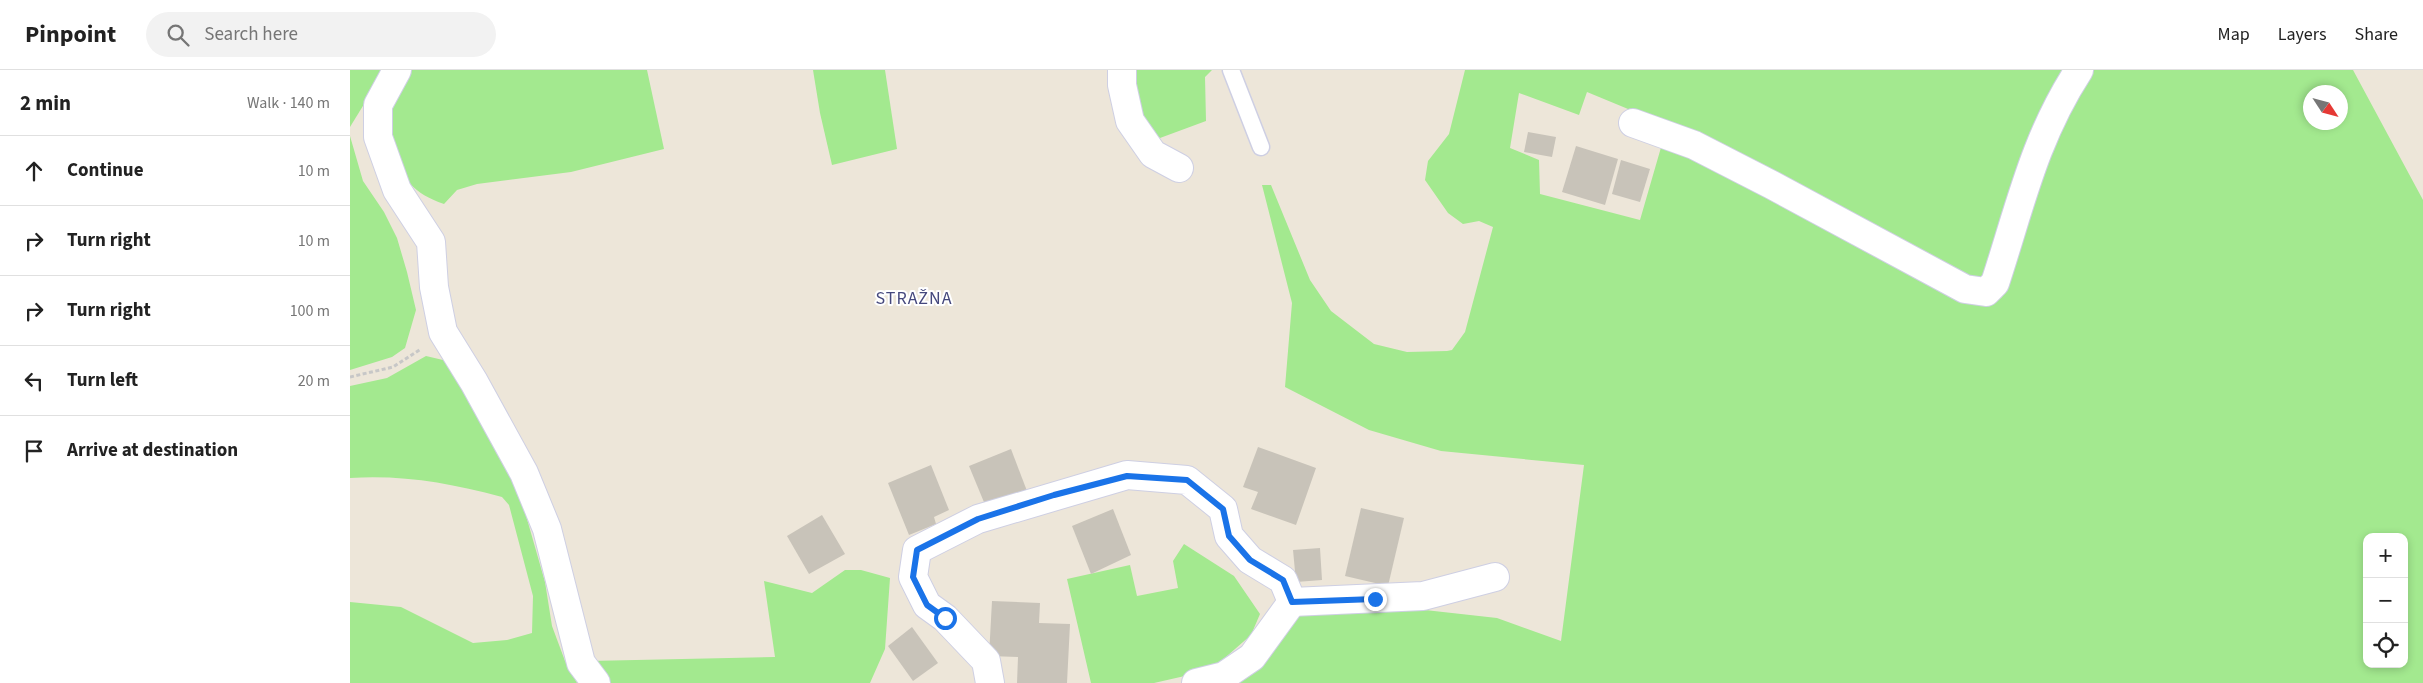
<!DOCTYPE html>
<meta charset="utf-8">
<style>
:root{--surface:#fff;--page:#f2f2f2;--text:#222;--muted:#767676;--line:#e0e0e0}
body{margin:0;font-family:"Source Sans 3",sans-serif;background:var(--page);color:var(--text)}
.controls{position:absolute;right:15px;bottom:15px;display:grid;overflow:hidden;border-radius:10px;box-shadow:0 2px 8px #0003}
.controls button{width:45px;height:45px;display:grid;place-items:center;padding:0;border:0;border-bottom:1px solid var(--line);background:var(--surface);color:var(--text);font:25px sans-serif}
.compass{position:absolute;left:1953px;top:15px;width:45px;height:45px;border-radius:50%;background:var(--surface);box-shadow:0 2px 8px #0003;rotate:126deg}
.stop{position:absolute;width:15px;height:15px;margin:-11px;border:4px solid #1a73e8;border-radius:50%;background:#fff}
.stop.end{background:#1a73e8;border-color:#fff;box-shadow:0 1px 5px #0008}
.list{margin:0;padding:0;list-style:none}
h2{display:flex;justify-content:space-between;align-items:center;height:65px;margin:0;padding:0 20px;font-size:21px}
h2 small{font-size:16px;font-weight:400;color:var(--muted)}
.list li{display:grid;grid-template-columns:32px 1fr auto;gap:15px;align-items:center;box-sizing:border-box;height:70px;padding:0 20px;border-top:1px solid var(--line)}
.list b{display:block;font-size:19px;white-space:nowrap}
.list em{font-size:16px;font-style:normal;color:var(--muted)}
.icon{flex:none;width:28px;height:28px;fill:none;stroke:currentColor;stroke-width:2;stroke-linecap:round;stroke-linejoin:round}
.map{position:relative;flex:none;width:2073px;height:613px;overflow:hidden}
header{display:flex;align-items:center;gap:30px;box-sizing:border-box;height:70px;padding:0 25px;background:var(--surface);border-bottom:1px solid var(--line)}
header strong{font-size:24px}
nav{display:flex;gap:28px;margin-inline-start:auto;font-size:18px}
.search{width:350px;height:45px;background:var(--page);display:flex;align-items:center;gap:12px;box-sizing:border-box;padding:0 18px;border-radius:28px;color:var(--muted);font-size:19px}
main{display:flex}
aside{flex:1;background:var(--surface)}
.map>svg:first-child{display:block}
</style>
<header>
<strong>Pinpoint</strong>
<div class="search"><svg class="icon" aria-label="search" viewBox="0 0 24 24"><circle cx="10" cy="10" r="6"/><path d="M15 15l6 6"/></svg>Search here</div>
<nav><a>Map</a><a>Layers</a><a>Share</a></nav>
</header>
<main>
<aside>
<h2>2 min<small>Walk · 140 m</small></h2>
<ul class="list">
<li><svg class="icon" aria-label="ahead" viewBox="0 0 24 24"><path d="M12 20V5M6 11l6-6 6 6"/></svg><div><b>Continue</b></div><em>10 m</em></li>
<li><svg class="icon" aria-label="right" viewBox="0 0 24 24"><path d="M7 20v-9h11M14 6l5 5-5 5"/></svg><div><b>Turn right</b></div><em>10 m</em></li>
<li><svg class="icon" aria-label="right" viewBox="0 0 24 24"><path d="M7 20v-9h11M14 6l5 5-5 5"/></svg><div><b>Turn right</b></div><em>100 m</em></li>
<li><svg class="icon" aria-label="left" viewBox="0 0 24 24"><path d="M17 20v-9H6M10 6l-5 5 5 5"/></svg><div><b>Turn left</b></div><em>20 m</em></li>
<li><svg class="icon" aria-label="arrive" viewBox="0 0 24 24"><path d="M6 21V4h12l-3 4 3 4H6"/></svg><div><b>Arrive at destination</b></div></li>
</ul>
</aside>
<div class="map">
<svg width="2073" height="613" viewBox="0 0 2073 613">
<rect width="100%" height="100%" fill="#ede6d9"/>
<!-- green -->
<g fill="#a3e98f" fill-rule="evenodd">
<polygon points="0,0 35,0 0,57"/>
<path d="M62 0H297L314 79 221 102 127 114 107 120 94 134C63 123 53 110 44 80 41 68 38 58 40 46 43 30 53 13 62 0Z"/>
<polygon points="463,0 535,0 547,79 482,95 470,43"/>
<polygon points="779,0 862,0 855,7 856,51 810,68 795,59"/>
<path d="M1115 0H1720L1635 211H1620L1295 46 1237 22 1229 45 1169 23 1160 78 1189 90 1190 124 1290 150 1312 74 1628 233 1642 235 1652 227 1655 218 1675 133 1737 0H2003L2073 130V613H874L936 554 954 543 1066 539 1147 548 1211 571 1234 395 1091 381 1019 360 935 317 942 233 912 115H921L960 210 981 241 1024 274 1057 282 1097 281 1102 280 1115 262 1143 157 1129 151 1113 154 1098 143 1075 110 1078 91 1099 64ZM1960 22H1990V52H1960ZM2017 467H2054V594H2017Z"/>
<polygon points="0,66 13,111 34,142 47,168 57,202 66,240 55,278 42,287 0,300"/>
<path d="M76 286 93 290 108 304 171 428 195 512 202 556 215 591 227 613H0V532L51 537 123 573 157 570 182 563 183 526 159 435 152 427C98 413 56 405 0 408V316L37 308Z"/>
<polygon points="834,474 884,506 910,544 901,565 861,600 804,613 741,613 717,509 780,495 787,526 828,518 823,491"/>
<polygon points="495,500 511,500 540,508 535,579 520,613 260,613 239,591 425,587 414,511 462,523"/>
</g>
<!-- building -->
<g fill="#c8c3b9">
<polygon points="1178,62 1206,67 1202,87 1174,82"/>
<polygon points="1226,76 1268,89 1255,135 1212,122"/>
<polygon points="1271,90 1300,99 1290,132 1262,124"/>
<polygon points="908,377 966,398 946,455 901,439 908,422 893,417"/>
<polygon points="661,379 677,421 636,437 619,396"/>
<polygon points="581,395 599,440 584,447 586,454 559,465 538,413"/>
<polygon points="1011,438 1054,448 1038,516 995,506"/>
<polygon points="763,439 781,485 741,504 722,456"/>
<polygon points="472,445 495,484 459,504 437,466"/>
<polygon points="970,478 972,510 946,512 943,480"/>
<polygon points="642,531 690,533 689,553 720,554 717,613 667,613 668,587 639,586"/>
<polygon points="562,557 588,593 563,611 538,576"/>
</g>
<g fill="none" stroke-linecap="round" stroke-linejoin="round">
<defs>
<polyline id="service" points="881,0 911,77"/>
<g id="minor">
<polyline points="47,0 28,35 28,67 47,120 81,172 84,217 93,262 124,312 174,403 197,459 231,593 246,613"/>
<polyline points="772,0 772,15 780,51 803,84 829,98"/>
<path d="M1283 53 1344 75 1422 115 1615 219 1636 222 1645 213C1670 137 1684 69 1729 0"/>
<polyline points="942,532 1073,526 1145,507"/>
<polyline points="640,613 636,591 595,548 577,535 563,507 567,480 628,449 777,405 837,410 873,439 879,466 900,490 933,510 942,532 902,587 874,606 846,613"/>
</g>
</defs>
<!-- service casing -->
<use href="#service" stroke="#cecfe3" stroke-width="19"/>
<!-- minor casing -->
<use href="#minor" stroke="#cecfe3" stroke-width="30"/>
<!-- path -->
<polyline stroke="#c7c7c7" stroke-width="3" stroke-dasharray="4 2.5" stroke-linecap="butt" points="0,307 43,297 71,279"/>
<!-- service -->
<use href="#service" stroke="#fff" stroke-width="16"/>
<!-- minor -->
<use href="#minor" stroke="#fff" stroke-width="28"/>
</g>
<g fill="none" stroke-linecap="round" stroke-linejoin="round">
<!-- route -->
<polyline stroke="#1a73e8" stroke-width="6" points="595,548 577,535 563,507 567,480 628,449 704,425 777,406 837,410 873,439 879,466 900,490 933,510 942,532 1025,529"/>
</g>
<g text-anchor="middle" stroke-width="4" stroke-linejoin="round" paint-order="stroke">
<!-- quarter labels -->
<g font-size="18" letter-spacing="1" fill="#45487d" stroke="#fff">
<text x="564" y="234">STRAŽNA</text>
</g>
</g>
</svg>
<div class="controls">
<button>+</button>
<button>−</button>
<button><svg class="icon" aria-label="locate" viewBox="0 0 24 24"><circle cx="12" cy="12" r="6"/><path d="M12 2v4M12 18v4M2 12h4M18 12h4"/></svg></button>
</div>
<svg class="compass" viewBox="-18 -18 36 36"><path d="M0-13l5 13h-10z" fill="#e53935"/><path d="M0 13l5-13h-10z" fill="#767676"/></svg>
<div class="stop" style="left:595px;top:548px"></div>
<div class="stop end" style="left:1025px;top:529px"></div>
</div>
</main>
